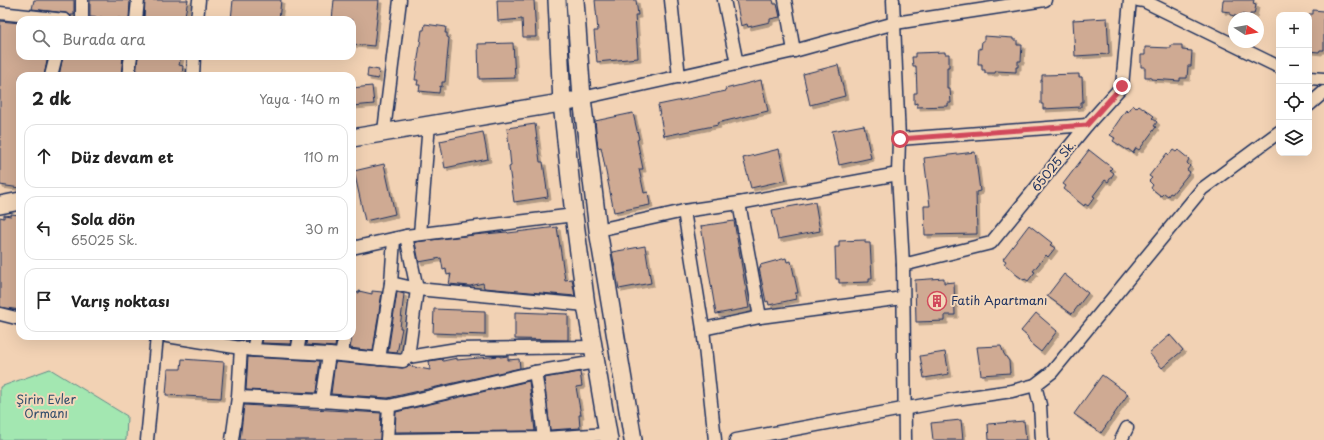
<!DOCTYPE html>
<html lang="tr">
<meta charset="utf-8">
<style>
:root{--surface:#fff;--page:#f6f6f6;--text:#222;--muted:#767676;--line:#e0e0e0}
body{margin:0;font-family:"Playpen Sans",sans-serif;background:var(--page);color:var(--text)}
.controls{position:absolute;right:12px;top:12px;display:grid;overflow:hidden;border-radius:8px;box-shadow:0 4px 16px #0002}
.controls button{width:36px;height:36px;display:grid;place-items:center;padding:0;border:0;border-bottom:1px solid var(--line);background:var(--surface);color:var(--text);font:20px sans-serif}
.compass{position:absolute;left:1228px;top:12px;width:36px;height:36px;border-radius:50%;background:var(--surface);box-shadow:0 4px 16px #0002;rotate:101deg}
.stop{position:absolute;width:12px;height:12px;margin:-9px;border:3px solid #d1495b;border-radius:50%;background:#fff}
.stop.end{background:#d1495b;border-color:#fff;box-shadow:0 1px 4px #0008}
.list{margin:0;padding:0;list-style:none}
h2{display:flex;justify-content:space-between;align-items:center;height:52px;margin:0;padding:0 16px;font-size:17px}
h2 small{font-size:13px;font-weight:400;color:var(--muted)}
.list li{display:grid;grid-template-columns:26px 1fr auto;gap:12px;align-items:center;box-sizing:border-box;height:64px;margin:0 8px 8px;padding:0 8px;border:1px solid var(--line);border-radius:12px}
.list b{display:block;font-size:15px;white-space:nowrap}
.list p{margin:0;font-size:13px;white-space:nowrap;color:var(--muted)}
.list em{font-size:13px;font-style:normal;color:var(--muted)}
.icon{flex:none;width:22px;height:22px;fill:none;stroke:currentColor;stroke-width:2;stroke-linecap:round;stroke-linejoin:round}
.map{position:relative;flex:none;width:1324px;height:440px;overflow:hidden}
.search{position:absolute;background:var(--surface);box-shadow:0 4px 16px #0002;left:16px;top:16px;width:340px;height:44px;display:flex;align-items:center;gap:10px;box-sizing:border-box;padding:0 14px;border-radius:12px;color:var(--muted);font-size:15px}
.panel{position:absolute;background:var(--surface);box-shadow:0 4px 16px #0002;left:16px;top:72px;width:340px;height:268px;border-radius:12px}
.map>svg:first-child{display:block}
</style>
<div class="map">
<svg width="1324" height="440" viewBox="0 0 1324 440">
<defs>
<filter id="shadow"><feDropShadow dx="3" dy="3" stdDeviation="0" flood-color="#0004"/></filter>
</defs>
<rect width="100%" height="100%" fill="#f2d2b4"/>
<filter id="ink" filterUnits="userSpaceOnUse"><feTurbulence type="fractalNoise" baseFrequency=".025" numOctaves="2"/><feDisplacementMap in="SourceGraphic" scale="8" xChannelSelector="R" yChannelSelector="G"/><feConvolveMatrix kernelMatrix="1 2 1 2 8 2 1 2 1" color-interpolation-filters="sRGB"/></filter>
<g filter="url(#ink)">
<!-- green -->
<polygon fill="#a3e7b1" stroke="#5f8b88" points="50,369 127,416 126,440 0,440 0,387"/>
<!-- building -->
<g fill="#cfaa93" stroke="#1b2f5e" filter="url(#shadow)">
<polygon points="34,0 74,0 74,15 71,15 71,16 66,13 32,9"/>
<polygon points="90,0 130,0 129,20 118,18 118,20 116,20 100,17 100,18 90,17"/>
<polygon points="145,0 188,0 184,20 144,20"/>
<polygon points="233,0 281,0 279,20 231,20"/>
<polygon points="334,0 379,0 374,46 352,44 352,20 332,20"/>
<polygon points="497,0 534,0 536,37 523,37 522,19 498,21"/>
<polygon points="595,0 636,0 638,15 635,15 638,58 597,62 594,31 598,31"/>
<polygon points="736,0 773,0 774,4 777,4 780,17 770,19 770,22 748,27 747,24 741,26"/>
<polygon points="1223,0 1254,0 1253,4 1256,5 1254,14 1250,14 1249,16 1241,14 1241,17 1230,15 1230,12 1222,11"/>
<polygon points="1313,10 1324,11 1324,50 1320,50 1319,52 1309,51 1309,14 1313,14"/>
<polygon points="1107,18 1109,54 1075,56 1073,20"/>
<polygon points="0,21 20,23 20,56 48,56 44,76 20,76 20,188 0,185"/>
<polygon points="425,24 446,27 445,33 447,33 447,37 449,38 445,82 442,82 442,87 440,86 439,93 419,91 420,85 417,85 418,80 415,80 422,30 424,30"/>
<polygon points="984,36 1013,38 1013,40 1017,40 1017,45 1022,45 1021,61 1018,61 1018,67 1016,67 1016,72 996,71 995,73 985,73 985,70 982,70 982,64 978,64 979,48 981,49 982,41 984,41"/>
<polygon points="513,43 515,78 479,79 478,44"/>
<polygon points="1171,45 1182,45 1182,50 1192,51 1191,66 1188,66 1187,78 1180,78 1180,81 1151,79 1151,77 1145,77 1145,67 1141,67 1141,55 1145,55 1145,47 1171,48"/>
<polygon points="945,52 945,54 949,54 949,67 947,67 947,89 950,89 951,103 948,103 948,106 917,107 917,103 914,104 914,93 917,93 916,66 913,66 912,57 915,57 915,53"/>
<polygon points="63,56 123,56 121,76 74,76 63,74 63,76 59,76"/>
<polygon points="138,56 181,56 179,65 183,66 182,76 136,76"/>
<polygon points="838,65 845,96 810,105 803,74"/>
<polygon points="368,68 379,70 378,79 367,77"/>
<polygon points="1079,74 1079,77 1082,77 1083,102 1081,102 1081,107 1043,109 1043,104 1041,104 1041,80 1042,80 1042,75"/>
<polygon points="761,80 768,111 717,123 718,125 664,136 658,105 726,91 725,89"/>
<polygon points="372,86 374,104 352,106 352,88"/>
<polygon points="1133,105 1136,108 1139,105 1154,116 1152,118 1157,122 1154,126 1156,127 1139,150 1136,148 1133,153 1128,149 1127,150 1113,141 1115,138 1110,135 1114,130 1113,129 1126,110 1128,112"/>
<polygon points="633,113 639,139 637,140 643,169 639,169 644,193 648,192 650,205 614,212 601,147 598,148 595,121"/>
<polygon points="535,124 540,162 543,162 548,197 514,202 509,167 511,166 507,128"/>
<polygon points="864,125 871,158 839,165 832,131"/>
<polygon points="483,132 488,159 445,168 440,141"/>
<polygon points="779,149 786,180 751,188 743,158"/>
<polygon points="1089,150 1112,168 1110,170 1114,173 1108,182 1105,180 1093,196 1095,197 1088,206 1085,204 1084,206 1074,198 1074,197 1064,189 1066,186 1063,184"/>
<polygon points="1173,150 1176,152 1178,150 1189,159 1187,163 1190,166 1187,170 1190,172 1172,194 1170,193 1168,196 1164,193 1161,196 1151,188 1153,185 1149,181 1152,178 1149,176 1167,153 1169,155"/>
<polygon points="975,152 980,191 976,192 977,234 925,235 924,206 930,206 924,158"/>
<polygon points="384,164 395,214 365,221 354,171"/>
<polygon points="815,202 820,231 778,239 772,210"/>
<polygon points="11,214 20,215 20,310 0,307 0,217 4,218 4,215 11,216"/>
<polygon points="734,221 749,308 716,314 701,226"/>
<polygon points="1029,225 1052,243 1050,245 1055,248 1048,257 1046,255 1033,271 1035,272 1028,281 1025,279 1024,280 1014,273 1014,272 1004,264 1006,261 1003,259"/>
<polygon points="557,227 565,280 572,279 575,296 484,288 483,283 470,286 449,284 451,274 447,275 446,269 443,270 441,258 419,262 415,242 473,235 507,232 508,233"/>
<polygon points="865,240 865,243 870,243 872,278 869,278 869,282 839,283 839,279 836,279 835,247 839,247 839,241"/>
<polygon points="645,246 651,283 619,289 612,252"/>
<polygon points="786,258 787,262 791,261 798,293 795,293 796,299 769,305 768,301 766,302 759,268 761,268 760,265"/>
<polygon points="1064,274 1088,293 1072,314 1047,296"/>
<polygon points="944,278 944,283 954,282 955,315 945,315 945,321 916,322 915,280"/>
<polygon points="359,291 372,294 372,291 382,292 373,351 350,348 352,337 352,292 359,293"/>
<polygon points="397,292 404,294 400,328 402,328 397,353 388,352"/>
<polygon points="434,309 485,311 485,335 433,333"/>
<polygon points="515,312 568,314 568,340 515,339"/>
<polygon points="1036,313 1057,331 1041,352 1030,343 1027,336 1021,331"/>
<polygon points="1170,335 1183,350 1162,368 1149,353"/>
<polygon points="220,336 248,336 247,341"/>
<polygon points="263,336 292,336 291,344 262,343"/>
<polygon points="307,336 337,336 335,347 306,345"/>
<polygon points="1001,346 1004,354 1009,361 1010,373 981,375 977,347"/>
<polygon points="945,352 949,374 924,378 920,356"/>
<polygon points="500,356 500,357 508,356 508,360 519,359 520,368 388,398 331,394 335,362 402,368 409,366 430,370 429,361 442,359 443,361 457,358 457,360"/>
<polygon points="248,357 320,361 316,393 246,390"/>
<polygon points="182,359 224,362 221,398 166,395 168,369 181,369"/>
<polygon points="580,372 582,386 576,387 581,415 579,415 580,428 550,430 544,378"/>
<polygon points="1102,375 1128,394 1101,433 1074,414"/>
<polygon points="529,381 535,431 395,432 396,412"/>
<polygon points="244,405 381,413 380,440 240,440"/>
<polygon points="961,420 963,440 933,440 931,423"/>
<polygon points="1024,421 1026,440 989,440 988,424"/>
</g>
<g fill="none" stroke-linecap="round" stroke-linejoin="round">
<defs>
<g id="street">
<polyline points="671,0 679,77"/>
<polyline points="724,0 737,64"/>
<polyline points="785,0 794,51"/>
<polyline points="893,0 899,139 898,174 903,265 905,440"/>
<polyline points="1138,0 1144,1 1279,67"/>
<polyline points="0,13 65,20"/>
<polyline points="82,20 82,0"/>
<polyline points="136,20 138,0"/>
<polyline points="197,20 199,0"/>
<polyline points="51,76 56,56"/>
<polyline points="128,76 131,56"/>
<polyline points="193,76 194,56"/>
<polyline points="1309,78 1324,79"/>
<polyline points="582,98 794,51 895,23 1045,0"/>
<polyline points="1309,105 1324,92"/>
<polyline points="384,131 400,0"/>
<polyline points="899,139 1087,125"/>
<polyline points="739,203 760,317"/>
<polyline points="684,211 703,329 715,440"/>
<polyline points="598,230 684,211 739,203 898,174"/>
<polyline points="420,234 429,124"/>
<polyline points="406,236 417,289 408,357"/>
<polyline points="352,248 406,236 574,215"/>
<polyline points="903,265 991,243 1087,125 1122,86 1130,0"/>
<polyline points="391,283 417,289 586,305"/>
<polyline points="0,314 20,319"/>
<polyline points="703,329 760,317 903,298"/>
<polyline points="167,336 253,350 329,354 403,361 408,357 457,349 593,347"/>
<polyline points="253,350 256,336"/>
<polyline points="297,352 300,336"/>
<polyline points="341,355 345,336"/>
<polyline points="379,359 391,283 394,239"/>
<polyline points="535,372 540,403 544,440"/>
<polyline points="1035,385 1040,405 1042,440"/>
<polyline points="238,397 322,401 389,406 535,372 596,362"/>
<polyline points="322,401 329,354"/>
<polyline points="147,440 157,336"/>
<polyline points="232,440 238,397 241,347"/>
<polyline points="387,440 544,438 608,434"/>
<polyline points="387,440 389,406"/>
<polyline points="736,440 956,399 1012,391 1035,385 1052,372 1202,189 1279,132"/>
<polyline points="1121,440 1127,428"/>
</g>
<g id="secondary">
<polyline points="557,0 562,103 574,215 586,305 609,440"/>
<polyline points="575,0 582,98 598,230 633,440"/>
<polyline points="352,138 572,101"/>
<polyline points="0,205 20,201"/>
</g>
</defs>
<!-- street casing -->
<use href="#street" stroke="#1b2f5e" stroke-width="15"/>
<!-- secondary casing -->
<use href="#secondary" stroke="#1b2f5e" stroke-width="20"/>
<!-- street -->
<use href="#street" stroke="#f3d7ba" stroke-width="12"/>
<!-- secondary -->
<use href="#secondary" stroke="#f3d7ba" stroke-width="17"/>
</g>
</g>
<g fill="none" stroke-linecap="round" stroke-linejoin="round" filter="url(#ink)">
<!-- route -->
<polyline stroke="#d1495b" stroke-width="5" points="900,139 1087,125 1122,86"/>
</g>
<!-- icons -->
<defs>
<symbol id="building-ring" viewBox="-11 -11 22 22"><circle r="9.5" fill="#f3d7ba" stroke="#d1495b" stroke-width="1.5"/><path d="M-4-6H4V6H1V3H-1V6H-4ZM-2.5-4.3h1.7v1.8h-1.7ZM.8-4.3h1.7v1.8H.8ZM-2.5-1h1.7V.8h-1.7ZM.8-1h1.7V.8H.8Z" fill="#d1495b"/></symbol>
</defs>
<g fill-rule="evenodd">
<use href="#building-ring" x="926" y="290" width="22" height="22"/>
</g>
<g text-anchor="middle" stroke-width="4" stroke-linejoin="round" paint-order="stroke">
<!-- street labels -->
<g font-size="12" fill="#1b2f5e" stroke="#f3d7ba">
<text transform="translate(1054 166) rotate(-51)" y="4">65025 Sk.</text>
</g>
<!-- poi labels -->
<g font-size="12" fill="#1b2f5e" stroke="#f3d7ba" text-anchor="start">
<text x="951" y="305">Fatih Apartmanı</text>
</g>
<!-- park labels -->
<g font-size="12" fill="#2f4b6a" stroke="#f3d7ba">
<text x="46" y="404">Şirin Evler<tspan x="46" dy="14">Ormanı</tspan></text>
</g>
</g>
</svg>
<div class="controls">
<button>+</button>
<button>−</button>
<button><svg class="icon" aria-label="locate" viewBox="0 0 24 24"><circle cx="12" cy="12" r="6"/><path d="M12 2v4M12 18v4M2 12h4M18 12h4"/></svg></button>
<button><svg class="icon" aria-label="layers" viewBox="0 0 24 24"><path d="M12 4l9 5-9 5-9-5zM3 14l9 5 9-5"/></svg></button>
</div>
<svg class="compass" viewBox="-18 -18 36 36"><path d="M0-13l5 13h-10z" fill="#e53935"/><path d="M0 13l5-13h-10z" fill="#767676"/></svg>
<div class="stop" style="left:900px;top:139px"></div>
<div class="stop end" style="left:1122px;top:86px"></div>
<div class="search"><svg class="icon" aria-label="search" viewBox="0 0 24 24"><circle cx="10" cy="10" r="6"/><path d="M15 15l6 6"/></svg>Burada ara</div>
<section class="panel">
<h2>2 dk<small>Yaya · 140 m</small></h2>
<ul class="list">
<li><svg class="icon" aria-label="ahead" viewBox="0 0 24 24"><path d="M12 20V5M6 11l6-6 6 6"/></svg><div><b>Düz devam et</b></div><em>110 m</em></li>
<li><svg class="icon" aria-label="left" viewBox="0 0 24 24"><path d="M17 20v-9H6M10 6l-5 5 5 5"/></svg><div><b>Sola dön</b><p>65025 Sk.</p></div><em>30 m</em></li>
<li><svg class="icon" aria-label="arrive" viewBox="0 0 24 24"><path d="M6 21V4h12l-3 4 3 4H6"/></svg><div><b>Varış noktası</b></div></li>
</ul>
</section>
</div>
